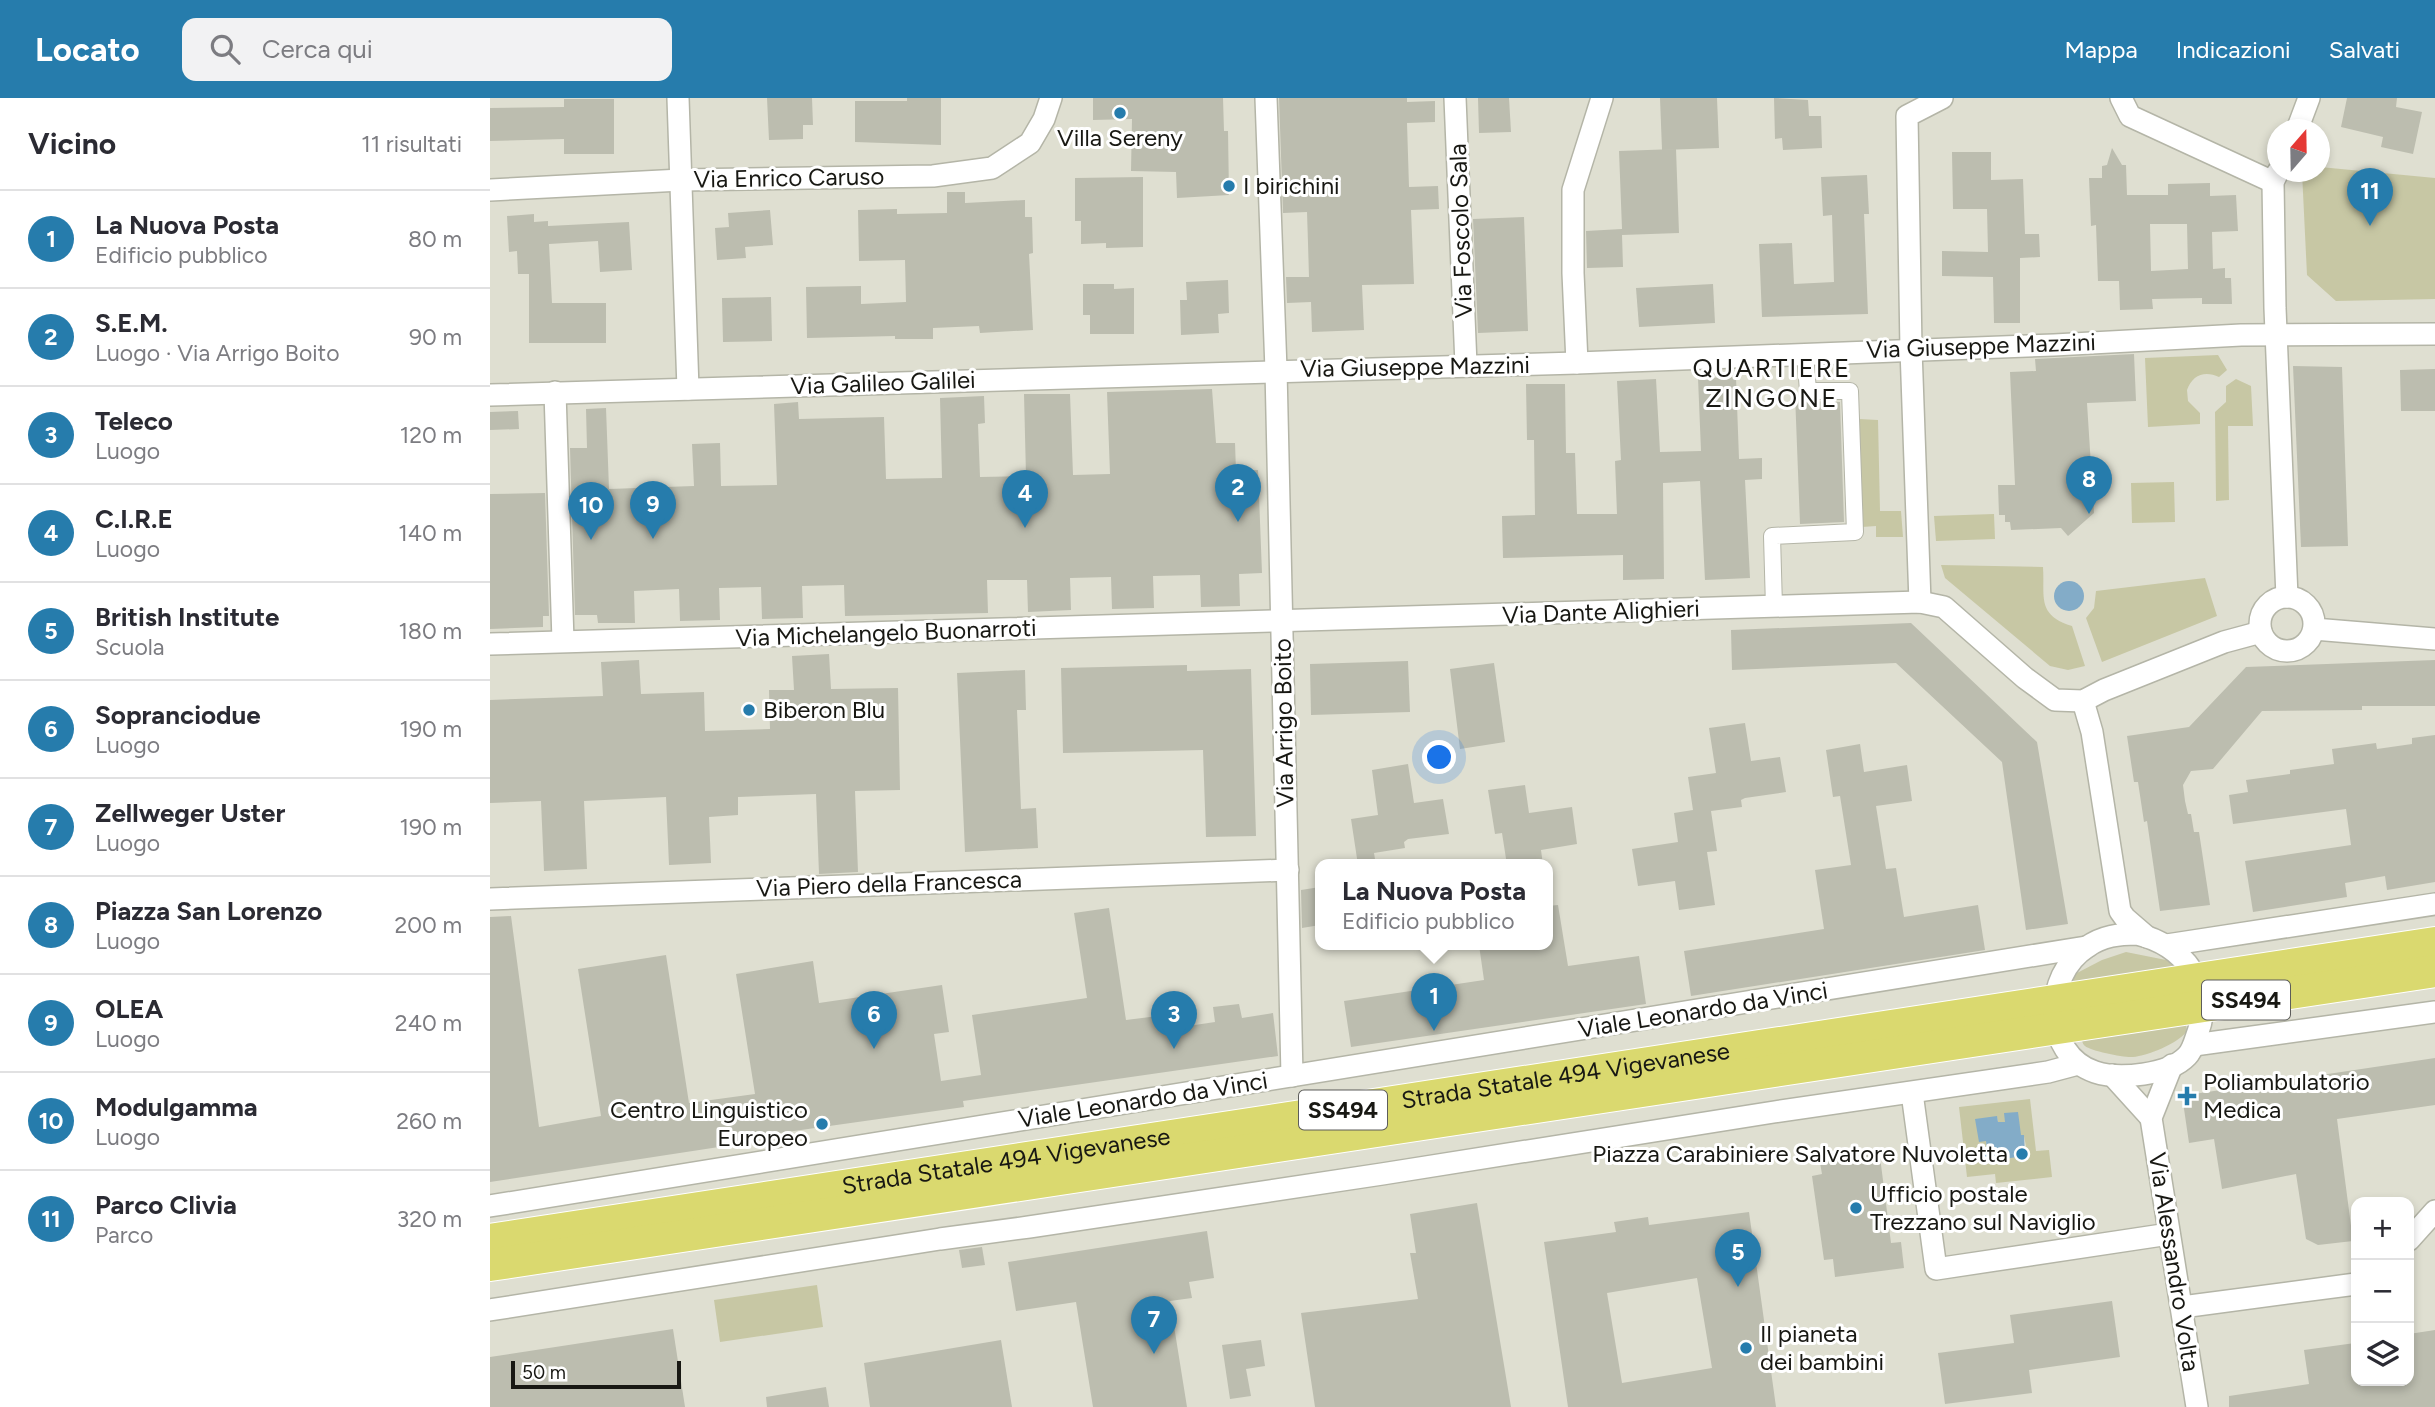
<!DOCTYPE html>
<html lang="it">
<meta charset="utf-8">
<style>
:root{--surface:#fff;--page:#f2f2f3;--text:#2b2b33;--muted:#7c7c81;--line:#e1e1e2;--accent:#267cac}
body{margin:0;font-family:Figtree,sans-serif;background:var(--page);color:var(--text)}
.controls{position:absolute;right:21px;bottom:21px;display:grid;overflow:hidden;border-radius:14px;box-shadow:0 4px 10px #0003}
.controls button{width:63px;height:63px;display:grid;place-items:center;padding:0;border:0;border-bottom:2px solid var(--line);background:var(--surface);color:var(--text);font:35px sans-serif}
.compass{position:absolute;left:1777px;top:21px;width:63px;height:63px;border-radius:50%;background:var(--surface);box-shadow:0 4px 10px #0003;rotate:20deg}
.scale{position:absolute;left:21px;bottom:18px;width:170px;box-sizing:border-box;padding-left:7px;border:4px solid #181813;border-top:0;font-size:19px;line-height:24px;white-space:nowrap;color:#181813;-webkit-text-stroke:5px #fff;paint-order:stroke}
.you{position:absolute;left:950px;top:660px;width:24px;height:24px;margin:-18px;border:5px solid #fff;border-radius:50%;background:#1a73e8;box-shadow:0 0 0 10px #1a73e833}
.badge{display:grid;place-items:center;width:46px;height:46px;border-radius:50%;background:var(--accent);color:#fff;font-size:23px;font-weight:700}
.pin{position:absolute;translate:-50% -58px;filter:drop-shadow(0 2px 4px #0008)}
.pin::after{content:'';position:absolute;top:37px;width:24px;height:21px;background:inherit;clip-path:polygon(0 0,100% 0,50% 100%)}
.popup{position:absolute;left:825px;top:761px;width:238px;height:91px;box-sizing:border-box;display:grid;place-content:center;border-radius:14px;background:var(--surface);filter:drop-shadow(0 2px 5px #0005);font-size:23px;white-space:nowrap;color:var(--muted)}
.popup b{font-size:26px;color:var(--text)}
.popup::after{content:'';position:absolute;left:50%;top:100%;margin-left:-14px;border:14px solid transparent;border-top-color:var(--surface)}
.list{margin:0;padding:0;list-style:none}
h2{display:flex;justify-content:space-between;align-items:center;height:91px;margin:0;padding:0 28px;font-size:30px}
h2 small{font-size:23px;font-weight:400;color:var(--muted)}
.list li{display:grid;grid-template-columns:46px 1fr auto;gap:21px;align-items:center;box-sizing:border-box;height:98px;padding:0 28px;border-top:2px solid var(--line)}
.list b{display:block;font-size:26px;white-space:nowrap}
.list p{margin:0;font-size:23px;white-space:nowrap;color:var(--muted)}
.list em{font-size:23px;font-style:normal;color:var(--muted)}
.icon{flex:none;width:38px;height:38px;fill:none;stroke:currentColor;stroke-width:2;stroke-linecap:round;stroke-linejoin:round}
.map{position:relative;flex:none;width:1945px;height:1309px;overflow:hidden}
header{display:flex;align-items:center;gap:42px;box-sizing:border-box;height:98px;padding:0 35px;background:var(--accent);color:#fff}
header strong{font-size:33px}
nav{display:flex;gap:38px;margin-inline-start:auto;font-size:24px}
.search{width:490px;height:63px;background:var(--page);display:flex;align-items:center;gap:18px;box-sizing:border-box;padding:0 24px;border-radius:14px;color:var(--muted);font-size:26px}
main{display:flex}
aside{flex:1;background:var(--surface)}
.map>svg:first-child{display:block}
</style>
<header>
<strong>Locato</strong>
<div class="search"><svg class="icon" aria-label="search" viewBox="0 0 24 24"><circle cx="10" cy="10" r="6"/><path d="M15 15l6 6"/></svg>Cerca qui</div>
<nav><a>Mappa</a><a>Indicazioni</a><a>Salvati</a></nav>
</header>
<main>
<aside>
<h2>Vicino<small>11 risultati</small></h2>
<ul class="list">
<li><span class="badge">1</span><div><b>La Nuova Posta</b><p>Edificio pubblico</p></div><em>80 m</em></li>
<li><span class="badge">2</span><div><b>S.E.M.</b><p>Luogo · Via Arrigo Boito</p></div><em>90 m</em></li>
<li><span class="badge">3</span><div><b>Teleco</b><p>Luogo</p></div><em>120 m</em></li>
<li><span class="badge">4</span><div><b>C.I.R.E</b><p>Luogo</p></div><em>140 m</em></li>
<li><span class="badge">5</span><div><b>British Institute</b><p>Scuola</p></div><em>180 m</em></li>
<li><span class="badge">6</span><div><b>Sopranciodue</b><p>Luogo</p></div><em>190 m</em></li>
<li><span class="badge">7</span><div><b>Zellweger Uster</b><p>Luogo</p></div><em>190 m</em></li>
<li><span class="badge">8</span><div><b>Piazza San Lorenzo</b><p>Luogo</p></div><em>200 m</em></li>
<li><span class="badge">9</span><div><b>OLEA</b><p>Luogo</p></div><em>240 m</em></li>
<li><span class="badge">10</span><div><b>Modulgamma</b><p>Luogo</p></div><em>260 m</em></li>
<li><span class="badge">11</span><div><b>Parco Clivia</b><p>Parco</p></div><em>320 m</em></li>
</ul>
</aside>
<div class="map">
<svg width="1945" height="1309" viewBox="0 0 1945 1309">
<rect width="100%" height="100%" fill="#dfdfd1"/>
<!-- green -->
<g fill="#c7c7a4" fill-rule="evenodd">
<polygon points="1830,69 1945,80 1945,201 1846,203 1817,177 1812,74 1829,74"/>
<path d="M1728 257 1737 272 1729 279C1715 272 1702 277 1697 292L1698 303 1710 315V326L1658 329 1655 260Z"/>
<polygon points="1746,281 1761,288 1763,328 1738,328 1739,402 1726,403 1725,314 1736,304 1736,288"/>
<polygon points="1369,321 1388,322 1390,413 1411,413 1413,439 1386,439 1386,428 1372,429"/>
<polygon points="1684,384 1685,424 1642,425 1641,385"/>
<polygon points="1504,416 1505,441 1446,443 1444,418"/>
<path d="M1451 467 1553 469C1555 498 1546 517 1582 528L1595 568 1578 572 1560 568 1455 480Z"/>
<polygon points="1715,480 1727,518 1612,564 1596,520 1604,510 1606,493"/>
<polygon points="1636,854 1681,863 1687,869 1583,885 1584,877 1587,875 1612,862"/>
<path d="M1696 926 1697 933C1689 945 1657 958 1643 959 1635 960 1601 953 1595 948 1592 945 1592 943 1592 938Z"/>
<path d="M1540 1001 1546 1053 1559 1052 1562 1079 1506 1085 1505 1076 1477 1079 1469 1009ZM1507 1019 1508 1024H1515L1531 1038H1534L1536 1048 1513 1061 1512 1057H1505L1497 1052 1496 1042Z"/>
<polygon points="327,1187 333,1229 230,1244 224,1202"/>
</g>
<!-- water -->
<g fill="#83acc8">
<circle cx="1579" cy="498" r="15"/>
<polygon points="1528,1014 1531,1037 1534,1037 1535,1058 1513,1061 1512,1057 1506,1057 1506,1063 1492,1065 1490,1053 1497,1051 1496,1043 1489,1044 1485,1021 1507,1018 1508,1024 1515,1024 1514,1015"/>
</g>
<!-- building -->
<g fill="#bcbdaf" fill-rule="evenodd">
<polygon points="277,0 322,0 323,27 313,27 313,41 279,42"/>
<polygon points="417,0 451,0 451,47 365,44 365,3 417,3"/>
<polygon points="603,0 733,0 734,33 738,33 739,97 687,100 686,74 641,73 642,21 603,22"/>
<polygon points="789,0 917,0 917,4 945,3 945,24 917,25 919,89 948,88 949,111 921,112 924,186 872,187 874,232 822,234 821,204 797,205 796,179 819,179 818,145 817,114 793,115"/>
<polygon points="988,0 1019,0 1021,34 989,35"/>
<polygon points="1170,0 1227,0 1229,50 1172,52"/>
<polygon points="1284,0 1318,2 1319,18 1331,18 1332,50 1293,52 1292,40 1285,41"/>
<polygon points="1857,0 1907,0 1906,9 1932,14 1923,56 1891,49 1893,39 1851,29"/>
<polygon points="74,1 124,1 124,56 74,56 74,41 0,43 0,10 74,9"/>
<path d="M1622 50 1632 67H1636L1637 97H1678V86L1720 85V98L1746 97 1748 133 1722 134 1723 171 1735 170V180H1741L1742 206H1712V200L1662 201 1663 211 1630 212 1629 183H1608L1606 127 1601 128 1599 80H1612V68L1617 67ZM1660 126H1697L1698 171 1661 173Z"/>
<polygon points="1186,51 1189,135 1132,137 1133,169 1097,170 1096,133 1132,131 1129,53"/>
<polygon points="1462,54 1501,54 1501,82 1533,81 1535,136 1549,136 1550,159 1530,160 1530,225 1504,225 1503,179 1452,178 1452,153 1498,154 1497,111 1463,111"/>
<polygon points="1377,77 1379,116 1374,116 1378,216 1272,219 1269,146 1302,145 1304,186 1344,184 1342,117 1333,118 1331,79"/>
<polygon points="653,79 653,149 616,150 616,145 591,146 591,123 585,123 585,80"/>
<polygon points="457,94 475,94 475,105 535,102 535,119 542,119 543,155 539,156 543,232 490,235 489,228 443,230 443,241 405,241 405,238 317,240 316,189 371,188 371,206 416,204 415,162 369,163 368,112 407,111 407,116 457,115"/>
<polygon points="280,112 283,147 255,149 256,160 227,162 225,130 239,129 238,115"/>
<polygon points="44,116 44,124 58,123 58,128 139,124 142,172 110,174 108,143 59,146 62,205 116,205 116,245 39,245 39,176 28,176 27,153 19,154 17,118"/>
<polygon points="1034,119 1038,233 988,235 983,121"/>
<polygon points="738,182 739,215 728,216 729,235 691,237 690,202 697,202 696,184"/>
<polygon points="593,186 624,186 624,191 644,190 644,236 600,236 600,217 593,217"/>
<polygon points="1223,186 1225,225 1149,229 1146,190"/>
<polygon points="281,199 282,243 233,244 232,200"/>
<polygon points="1644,256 1646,303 1597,305 1604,415 1578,438 1571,430 1521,432 1520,424 1515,424 1515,417 1509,417 1508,387 1525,387 1520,274 1546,273 1545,261"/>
<polygon points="1803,268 1852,269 1858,448 1811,449"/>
<polygon points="1945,271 1945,313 1911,313 1910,272"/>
<polygon points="1246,279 1249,361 1272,360 1272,381 1255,382 1260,480 1215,482 1210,383 1173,385 1174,481 1133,482 1133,457 1013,460 1012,418 1045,417 1044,342 1037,342 1036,286 1075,286 1076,355 1085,355 1087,416 1127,416 1125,363 1131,362 1127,283 1166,281 1170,354 1211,353 1208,280"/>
<polygon points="722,291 726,345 745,345 746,373 768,372 772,475 749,476 750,508 711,509 710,477 663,478 664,510 622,511 621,479 580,480 581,512 538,514 537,482 497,482 498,515 355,518 354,487 312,488 313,520 272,521 271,489 229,490 230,522 190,523 189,491 144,493 145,525 108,525 107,517 85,517 80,350 97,350 96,311 116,310 119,391 204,388 202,346 230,345 231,388 287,387 284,306 308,304 309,321 394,319 396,381 452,380 450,300 494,298 495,325 488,326 490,379 536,378 534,296 580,296 583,377 620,376 617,294"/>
<polygon points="1305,296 1308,296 1312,302 1317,303 1350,304 1354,424 1310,426"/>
<polygon points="28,313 29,331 0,332 0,314"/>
<polygon points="55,395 59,518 53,518 53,529 0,531 0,396"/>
<polygon points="1421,525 1547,644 1578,826 1536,832 1512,664 1406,565 1242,572 1241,532"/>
<polygon points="339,556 341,591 408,590 410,692 365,693 368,774 329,776 326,696 248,699 248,717 219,719 221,765 179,767 176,699 94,703 97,771 54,773 51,703 0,705 0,602 113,598 111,564 149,562 151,596 214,594 215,633 280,631 279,592 304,592 302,558"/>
<polygon points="1945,562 1945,608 1872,608 1872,612 1772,613 1723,671 1701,673 1693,687 1695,703 1698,716 1701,716 1704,734 1709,734 1720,807 1670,813 1657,723 1654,724 1648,684 1644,684 1637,638 1699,629 1756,569"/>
<polygon points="918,563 920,614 821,617 820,566"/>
<polygon points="1004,565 1015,644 970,651 960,571"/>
<polygon points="697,567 697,573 761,571 766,738 716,739 713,652 573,655 571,570"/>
<polygon points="535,572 536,612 527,612 531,711 546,710 548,750 475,754 467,575"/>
<polygon points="1255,625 1261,663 1290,659 1296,694 1255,700 1251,702 1252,709 1221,713 1227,753 1217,754 1225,807 1189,812 1185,783 1148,788 1142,751 1188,744 1184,715 1203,712 1198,679 1226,675 1219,630"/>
<polygon points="1945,637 1945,784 1897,792 1895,778 1855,785 1857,799 1763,814 1755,763 1861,747 1856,711 1743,726 1739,697 1758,694 1756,682 1800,676 1800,672 1844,666 1842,651 1886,645 1887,651 1922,646 1922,640"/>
<polygon points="1370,646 1374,674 1417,667 1422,703 1386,708 1396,771 1406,770 1414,819 1488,807 1495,852 1201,898 1194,853 1334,831 1325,772 1361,767 1350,698 1343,699 1336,652"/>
<polygon points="918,666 924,705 953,701 959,736 918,741 914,744 915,750 884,755 886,767 868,767 861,721 888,717 882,672"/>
<polygon points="1035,687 1039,715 1082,709 1087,746 1051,752 1053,767 1017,767 1012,735 1005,736 998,692"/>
<polygon points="830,789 830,827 812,830 811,792"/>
<polygon points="1068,807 1078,868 1149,858 1156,906 861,949 854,903 994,882 989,847 1058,847 1058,808"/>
<polygon points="619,810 636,922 676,917 678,931 725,924 723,909 749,906 752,920 783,915 788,958 473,1003 474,1009 254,1040 255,1045 0,1084 0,819 21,818 49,1029 111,1018 88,871 176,857 199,1005 265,996 246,876 323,863 329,905 452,887 459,934 444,936 451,983 491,977 482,917 597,900 584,815"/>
<polygon points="1945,960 1945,1007 1847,1021 1863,1143 1828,1147 1816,1141 1806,1076 1732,1091 1724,1041 1699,1045 1693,1004 1697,997"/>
<polygon points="1389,1051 1401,1145 1411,1144 1414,1170 1345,1179 1343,1161 1334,1162 1322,1078 1332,1076 1329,1059"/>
<polygon points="987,1105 1021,1309 825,1309 811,1215 928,1201 920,1155 926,1155 920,1116"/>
<path d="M1259 1114 1286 1309H1078L1054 1144 1126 1134 1124 1124 1158 1119 1159 1127ZM1207 1180 1222 1270 1132 1285 1117 1195Z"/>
<polygon points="717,1133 724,1180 699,1184 702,1200 680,1203 697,1309 603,1309 586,1204 526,1213 518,1164"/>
<polygon points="492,1149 495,1167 472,1170 469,1152"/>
<polygon points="1622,1203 1630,1259 1539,1272 1542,1295 1455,1306 1448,1255 1524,1245 1520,1217"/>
<polygon points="183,1231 195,1309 0,1309 0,1259"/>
<polygon points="1945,1232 1945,1309 1739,1309 1739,1298 1819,1286 1814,1252 1865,1245 1866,1283 1919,1283 1919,1272 1924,1271 1919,1236"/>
<polygon points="511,1242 522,1309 380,1309 374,1265"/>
<polygon points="771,1242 775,1268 756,1271 761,1298 740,1301 732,1247"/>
<polygon points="336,1289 339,1309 277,1309 276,1299"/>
</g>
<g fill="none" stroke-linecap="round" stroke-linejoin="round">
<defs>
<polyline id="pedestrian" points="1284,509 1282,438 1365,434 1360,293 1318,293 1315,255"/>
<g id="minor">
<polyline points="188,0 198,291"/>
<polyline points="776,0 786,272 802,978"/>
<polyline points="965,0 976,267"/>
<polyline points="1631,0 1640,18 1783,84"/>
<polyline points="1807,32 1819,0"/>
<polyline points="1788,74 1783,84 1785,210 1797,499"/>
<polyline points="0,92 191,82 443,78 502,70 540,45 554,21 561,0"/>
<polyline points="1087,265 1083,175 1083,92 1112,0"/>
<polyline points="65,294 73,543"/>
<polyline points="0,297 1087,265 1564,247 1751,237 1945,236"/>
<circle cx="1797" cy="526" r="27"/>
<polyline points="1430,504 1421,251 1417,18 1452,0"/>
<polyline points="1824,531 1945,541"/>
<polyline points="0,546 1430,504 1454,509 1535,580 1565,602 1593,603 1614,592 1734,544 1771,534"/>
<polyline points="1593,603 1602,634 1630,813 1635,820 1657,839"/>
<polyline points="0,801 798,772"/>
<path d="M1647 836C1693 847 1725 887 1708 934 1705 942 1703 952 1697 958 1679 977 1629 982 1605 974 1552 956 1553 877 1597 849 1612 838 1629 836 1647 836Z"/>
<polyline points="1677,847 1945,806"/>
<polyline points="1704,947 1945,914"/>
<polyline points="1682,967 1661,1020 1707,1309"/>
<polyline points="1622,977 1661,1020"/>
<polyline points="1422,995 1446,1171 1679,1136"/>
<polyline points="0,1108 1596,849"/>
<polyline points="1919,1142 1945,1113"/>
<polyline points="1692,1209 1866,1186"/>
<polyline points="0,1212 450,1141 539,1129 892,1076 1284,1014 1558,974 1588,966"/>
</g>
<g id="primary">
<path id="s1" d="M0 1142 1945 845"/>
<polyline points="0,1167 1945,873"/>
</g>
</defs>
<!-- pedestrian casing -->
<use href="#pedestrian" stroke="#b4b5a7" stroke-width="18"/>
<!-- minor casing -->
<use href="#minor" stroke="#b4b5a7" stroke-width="24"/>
<!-- primary casing -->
<use href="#primary" stroke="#fff" stroke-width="34"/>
<!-- pedestrian -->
<use href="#pedestrian" stroke="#fff" stroke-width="16"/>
<!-- minor -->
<use href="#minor" stroke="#fff" stroke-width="21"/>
<!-- primary -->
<use href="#primary" stroke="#dad96f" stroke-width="32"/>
</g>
<!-- markers -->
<g fill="#267cac" stroke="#fff" stroke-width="2.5">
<circle cx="630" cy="15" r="7"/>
<circle cx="739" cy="88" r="7"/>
<circle cx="259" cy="612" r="7"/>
<path d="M1693.5 987.5h7v7h7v7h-7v7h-7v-7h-7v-7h7z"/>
<circle cx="332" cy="1026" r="7"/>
<circle cx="1532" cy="1056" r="7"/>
<circle cx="1366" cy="1110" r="7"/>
<circle cx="1256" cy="1250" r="7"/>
</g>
<g text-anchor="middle" stroke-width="6" stroke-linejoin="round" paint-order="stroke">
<!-- shield labels -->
<g fill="#fff" stroke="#5d5d5a" stroke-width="2">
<rect x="1712" y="882.5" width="88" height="39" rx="5"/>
<rect x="809" y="992.5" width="88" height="39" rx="5"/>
</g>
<g font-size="23" font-weight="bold" fill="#181813">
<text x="1756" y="910">SS494</text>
<text x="853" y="1020">SS494</text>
</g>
<!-- poi labels -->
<g font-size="24" fill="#181813" stroke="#fff" text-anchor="start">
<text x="630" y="48" text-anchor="middle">Villa Sereny</text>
<text x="753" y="96">I birichini</text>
<text x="273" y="620">Biberon Blu</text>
<text x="1713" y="992">Poliambulatorio<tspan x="1713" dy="28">Medica</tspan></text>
<text x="318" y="1020" text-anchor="end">Centro Linguistico<tspan x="318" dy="28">Europeo</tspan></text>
<text x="1518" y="1064" text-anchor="end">Piazza Carabiniere Salvatore Nuvoletta</text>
<text x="1380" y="1104">Ufficio postale<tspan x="1380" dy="28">Trezzano sul Naviglio</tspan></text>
<text x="1270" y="1244">Il pianeta<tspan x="1270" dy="28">dei bambini</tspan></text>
</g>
<!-- street labels -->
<g font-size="24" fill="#181813" stroke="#fff">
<text transform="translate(299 80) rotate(-1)" y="8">Via Enrico Caruso</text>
<text transform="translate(971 133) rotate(-92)" y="8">Via Foscolo Sala</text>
<text transform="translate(1491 248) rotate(-2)" y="8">Via Giuseppe Mazzini</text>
<text transform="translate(925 269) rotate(-1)" y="8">Via Giuseppe Mazzini</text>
<text transform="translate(393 285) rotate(-2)" y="8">Via Galileo Galilei</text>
<text transform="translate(1111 514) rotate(-2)" y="8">Via Dante Alighieri</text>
<text transform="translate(396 535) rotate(-2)" y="8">Via Michelangelo Buonarroti</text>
<text transform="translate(794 625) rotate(-91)" y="8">Via Arrigo Boito</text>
<text transform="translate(399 786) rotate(-2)" y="8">Via Piero della Francesca</text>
<text transform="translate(1213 912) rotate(-9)" y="8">Viale Leonardo da Vinci</text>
<text dy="8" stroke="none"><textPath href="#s1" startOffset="1088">Strada Statale 494 Vigevanese</textPath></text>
<text transform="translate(653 1002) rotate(-9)" y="8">Viale Leonardo da Vinci</text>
<text dy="8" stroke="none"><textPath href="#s1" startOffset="522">Strada Statale 494 Vigevanese</textPath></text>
<text transform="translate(1684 1164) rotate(81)" y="8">Via Alessandro Volta</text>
</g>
<!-- neighbourhood labels -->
<g font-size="26" letter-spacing="2" fill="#181813" stroke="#fff">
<text x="1282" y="279">QUARTIERE<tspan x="1282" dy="30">ZINGONE</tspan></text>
</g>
</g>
</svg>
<div class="controls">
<button>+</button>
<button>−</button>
<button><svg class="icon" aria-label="layers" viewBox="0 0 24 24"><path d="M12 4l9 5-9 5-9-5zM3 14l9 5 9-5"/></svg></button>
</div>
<svg class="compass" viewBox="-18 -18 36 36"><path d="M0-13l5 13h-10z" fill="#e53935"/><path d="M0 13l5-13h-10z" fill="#7c7c81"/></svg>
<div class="scale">50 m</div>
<div class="you"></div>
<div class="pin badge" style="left:944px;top:933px">1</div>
<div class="popup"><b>La Nuova Posta</b>Edificio pubblico</div>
<div class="pin badge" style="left:748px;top:424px">2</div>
<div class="pin badge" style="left:684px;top:951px">3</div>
<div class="pin badge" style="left:535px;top:430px">4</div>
<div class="pin badge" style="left:1248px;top:1189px">5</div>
<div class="pin badge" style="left:384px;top:951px">6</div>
<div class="pin badge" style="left:664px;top:1256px">7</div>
<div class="pin badge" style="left:1599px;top:416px">8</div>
<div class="pin badge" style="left:163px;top:441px">9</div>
<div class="pin badge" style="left:101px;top:442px">10</div>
<div class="pin badge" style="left:1880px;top:128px">11</div>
</div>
</main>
